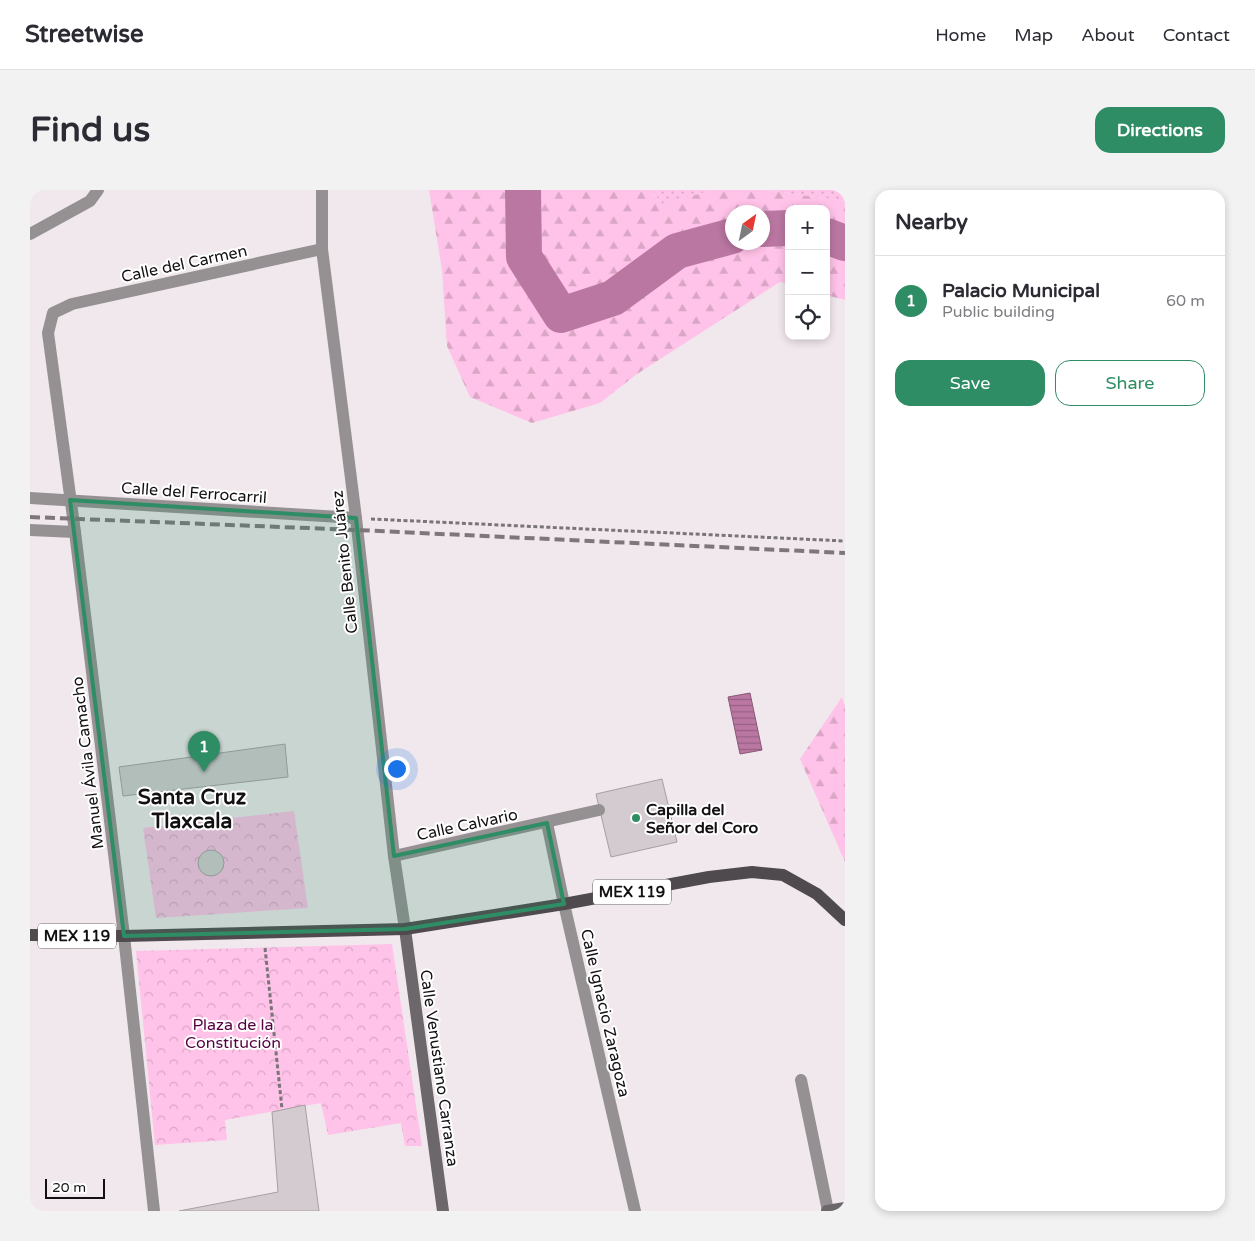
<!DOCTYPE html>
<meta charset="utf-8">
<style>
:root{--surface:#fff;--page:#f2f2f3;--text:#2b2b33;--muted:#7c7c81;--line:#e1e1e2;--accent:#2f8d65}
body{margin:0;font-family:"Varela Round",sans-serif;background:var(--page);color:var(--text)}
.controls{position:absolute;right:15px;top:15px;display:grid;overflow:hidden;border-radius:10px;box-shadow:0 2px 8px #0003}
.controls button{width:45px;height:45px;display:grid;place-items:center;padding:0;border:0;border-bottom:1px solid var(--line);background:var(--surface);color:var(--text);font:25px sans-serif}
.compass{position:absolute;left:695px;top:15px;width:45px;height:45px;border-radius:50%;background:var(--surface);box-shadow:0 2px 8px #0003;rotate:33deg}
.scale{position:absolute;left:15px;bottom:12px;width:60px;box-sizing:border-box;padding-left:5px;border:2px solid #131012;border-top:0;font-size:14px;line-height:18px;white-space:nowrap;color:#131012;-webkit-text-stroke:4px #fff;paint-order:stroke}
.you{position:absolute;left:366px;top:578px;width:18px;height:18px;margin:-12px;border:4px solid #fff;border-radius:50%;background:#1a73e8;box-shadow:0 0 0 8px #1a73e833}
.badge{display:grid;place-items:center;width:32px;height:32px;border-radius:50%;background:var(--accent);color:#fff;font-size:16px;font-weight:700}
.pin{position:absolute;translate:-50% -41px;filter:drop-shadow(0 1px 2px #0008)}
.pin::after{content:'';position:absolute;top:26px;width:18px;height:15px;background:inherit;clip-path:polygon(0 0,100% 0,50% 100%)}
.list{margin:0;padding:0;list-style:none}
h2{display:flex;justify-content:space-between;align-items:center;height:65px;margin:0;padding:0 20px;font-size:21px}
h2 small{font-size:16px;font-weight:400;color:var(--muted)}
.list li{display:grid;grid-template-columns:32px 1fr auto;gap:15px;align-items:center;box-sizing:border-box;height:90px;padding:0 20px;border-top:1px solid var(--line)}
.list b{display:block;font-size:19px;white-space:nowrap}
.list p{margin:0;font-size:16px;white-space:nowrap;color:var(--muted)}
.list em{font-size:16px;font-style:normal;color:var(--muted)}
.actions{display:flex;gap:10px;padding:15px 20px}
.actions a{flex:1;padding:11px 0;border:1px solid var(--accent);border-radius:15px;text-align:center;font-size:18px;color:var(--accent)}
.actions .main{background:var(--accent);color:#fff}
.icon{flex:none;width:28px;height:28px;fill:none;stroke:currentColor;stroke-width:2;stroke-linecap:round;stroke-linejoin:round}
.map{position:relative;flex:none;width:815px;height:1021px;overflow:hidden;border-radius:15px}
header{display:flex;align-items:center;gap:30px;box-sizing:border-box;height:70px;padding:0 25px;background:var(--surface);border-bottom:1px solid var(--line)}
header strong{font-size:24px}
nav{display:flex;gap:28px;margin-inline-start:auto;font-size:18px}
.intro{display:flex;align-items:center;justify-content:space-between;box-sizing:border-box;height:120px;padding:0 30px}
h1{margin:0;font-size:35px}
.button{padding:12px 22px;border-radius:15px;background:var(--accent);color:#fff;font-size:18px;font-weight:700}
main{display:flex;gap:30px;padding:0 30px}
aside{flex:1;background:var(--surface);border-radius:15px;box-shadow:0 2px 8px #0003}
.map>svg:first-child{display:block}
</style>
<header>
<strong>Streetwise</strong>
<nav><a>Home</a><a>Map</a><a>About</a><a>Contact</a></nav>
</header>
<div class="intro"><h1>Find us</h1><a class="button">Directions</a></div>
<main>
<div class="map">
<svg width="815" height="1021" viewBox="0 0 815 1021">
<defs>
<pattern id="grass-dots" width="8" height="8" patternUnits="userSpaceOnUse" patternTransform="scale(1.25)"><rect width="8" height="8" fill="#ffc2e8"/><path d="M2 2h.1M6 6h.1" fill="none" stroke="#daa6c6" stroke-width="1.8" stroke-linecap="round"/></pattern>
<pattern id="forest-firs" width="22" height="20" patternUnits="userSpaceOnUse" patternTransform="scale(1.25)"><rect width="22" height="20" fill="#ffc2e8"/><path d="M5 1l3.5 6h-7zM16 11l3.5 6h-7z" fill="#daa6c6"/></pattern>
<pattern id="park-crowns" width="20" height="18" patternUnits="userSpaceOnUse" patternTransform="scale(1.25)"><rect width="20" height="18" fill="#ffc2e8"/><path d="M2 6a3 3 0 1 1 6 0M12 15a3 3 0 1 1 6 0" fill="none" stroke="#daa6c6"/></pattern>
<pattern id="water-rules" width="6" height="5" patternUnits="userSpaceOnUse" patternTransform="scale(1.25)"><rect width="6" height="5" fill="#ba77a2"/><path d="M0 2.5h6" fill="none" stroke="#966083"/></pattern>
</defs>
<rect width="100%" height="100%" fill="#f1e8ed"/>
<!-- grass -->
<g fill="url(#grass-dots)">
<polygon points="621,0 683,0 632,14"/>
<polygon points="734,0 815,0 815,11"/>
</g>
<!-- forest -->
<g fill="url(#forest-firs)" fill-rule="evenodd">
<path d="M399 0H621L632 14 683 0H734L815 11V110L796 105V19H759V94L750 92 607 184 570 213 502 233 440 207 417 156 412 80ZM702 22H732V52H702Z"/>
<polygon points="812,507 815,516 815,672 770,569"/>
</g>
<!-- park -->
<g fill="url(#park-crowns)" fill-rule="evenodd">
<path d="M264 621 278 718 126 728 113 638ZM180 660C196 662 199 678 184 685L172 682C166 673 169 663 180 660Z"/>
<polygon points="362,754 392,956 375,956 371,933 298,945 291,913 195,930 197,950 125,955 106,761"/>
</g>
<!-- water -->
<polygon fill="url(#water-rules)" stroke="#885877" points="720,503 732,560 710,564 698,507"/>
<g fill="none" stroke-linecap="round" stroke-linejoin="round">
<!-- river -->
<g stroke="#ba77a2" stroke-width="36">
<polyline points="493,0 494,67 531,125 583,108 647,61 702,46"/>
<polyline points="732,39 759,38"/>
<polyline points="796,46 815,53"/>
</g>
</g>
<!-- building -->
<g fill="#d3cbcf" stroke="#a79fa4">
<polygon points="255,554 258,587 93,606 89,577"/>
<polygon points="632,589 647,652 581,667 566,604"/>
<circle cx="181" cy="673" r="13"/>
<polygon points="275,915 289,1021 149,1021 248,1002 242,922"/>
</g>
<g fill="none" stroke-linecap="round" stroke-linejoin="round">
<!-- path -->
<g stroke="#797477" stroke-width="3" stroke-dasharray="4 2.5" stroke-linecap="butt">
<polyline points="341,329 815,351"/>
<polyline points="235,758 252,919"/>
</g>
<!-- minor -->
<g stroke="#959193" stroke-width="12">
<polyline points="292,0 292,59 326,328 364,666 375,739"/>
<polyline points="0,44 60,11 68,0"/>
<polyline points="0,308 326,328"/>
<polyline points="0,340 45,342"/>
<polyline points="517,633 534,714 605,1021"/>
<polyline points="364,666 569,620"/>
<polyline points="771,890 798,1021"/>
<polyline points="124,1021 94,746 45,342 18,143 23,123 42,114 292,59"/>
</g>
<!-- secondary -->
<g stroke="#6c676a" stroke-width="12">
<polyline points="375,739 413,1021"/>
<polyline points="797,1021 815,1018"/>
</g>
<!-- primary -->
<polyline stroke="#4f4a4d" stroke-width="12" points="0,745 94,746 375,739 534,714 679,687 722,682 753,685 787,704 815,730"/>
<!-- rail -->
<polyline stroke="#7d777b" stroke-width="4" stroke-dasharray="10 5" stroke-linecap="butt" points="0,327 327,340 815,363"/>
</g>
<!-- marked area -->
<path fill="#2f8d65" fill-opacity="0.2" stroke="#2f8d65" stroke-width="4" stroke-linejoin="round" d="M40 310 326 328 364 666 517 633 534 714 375 739 94 746Z"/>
<!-- markers -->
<circle fill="#2f8d65" stroke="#fff" stroke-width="2" cx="606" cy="628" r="5"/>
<g text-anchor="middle" stroke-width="4" stroke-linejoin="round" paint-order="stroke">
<!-- shield labels -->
<g fill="#fff" stroke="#5a5859" stroke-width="1">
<rect x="563" y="689.5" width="78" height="25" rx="4"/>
<rect x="8" y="733.5" width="78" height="25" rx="4"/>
</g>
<g font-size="15" font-weight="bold" fill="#131012">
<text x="602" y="707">MEX 119</text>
<text x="47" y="751">MEX 119</text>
</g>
<!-- street labels -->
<g font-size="16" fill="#131012" stroke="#fff">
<text transform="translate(154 73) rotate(-12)" y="6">Calle del Carmen</text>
<text transform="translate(164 302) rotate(4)" y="6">Calle del Ferrocarril</text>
<text transform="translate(314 372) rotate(-96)" y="6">Calle Benito Juárez</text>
<text transform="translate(57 573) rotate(-97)" y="6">Manuel Ávila Camacho</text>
<text transform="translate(437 634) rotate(-12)" y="6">Calle Calvario</text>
<text transform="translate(576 823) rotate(77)" y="6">Calle Ignacio Zaragoza</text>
<text transform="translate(410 878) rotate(82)" y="6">Calle Venustiano Carranza</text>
</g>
<!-- poi labels -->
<g font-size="16" font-weight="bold" fill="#131012" stroke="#fff" text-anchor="start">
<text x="616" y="625">Capilla del<tspan x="616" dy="18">Señor del Coro</tspan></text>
</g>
<!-- park labels -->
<g font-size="16" fill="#550041" stroke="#fff">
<text x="203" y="840">Plaza de la<tspan x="203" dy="18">Constitución</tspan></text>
</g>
<!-- district labels -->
<g font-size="21" font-weight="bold" fill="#131012" stroke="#fff">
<text x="162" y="614">Santa Cruz<tspan x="162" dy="24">Tlaxcala</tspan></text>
</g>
</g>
</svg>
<div class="controls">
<button>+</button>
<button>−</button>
<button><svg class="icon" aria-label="locate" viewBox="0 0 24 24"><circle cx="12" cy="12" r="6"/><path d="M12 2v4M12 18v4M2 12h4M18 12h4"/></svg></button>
</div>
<svg class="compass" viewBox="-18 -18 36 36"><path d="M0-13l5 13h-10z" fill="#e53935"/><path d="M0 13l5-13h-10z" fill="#7c7c81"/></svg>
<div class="scale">20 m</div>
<div class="you"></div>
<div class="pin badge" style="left:174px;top:582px">1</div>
</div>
<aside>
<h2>Nearby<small></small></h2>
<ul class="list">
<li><span class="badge">1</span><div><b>Palacio Municipal</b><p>Public building</p></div><em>60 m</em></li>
</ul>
<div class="actions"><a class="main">Save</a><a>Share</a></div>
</aside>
</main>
